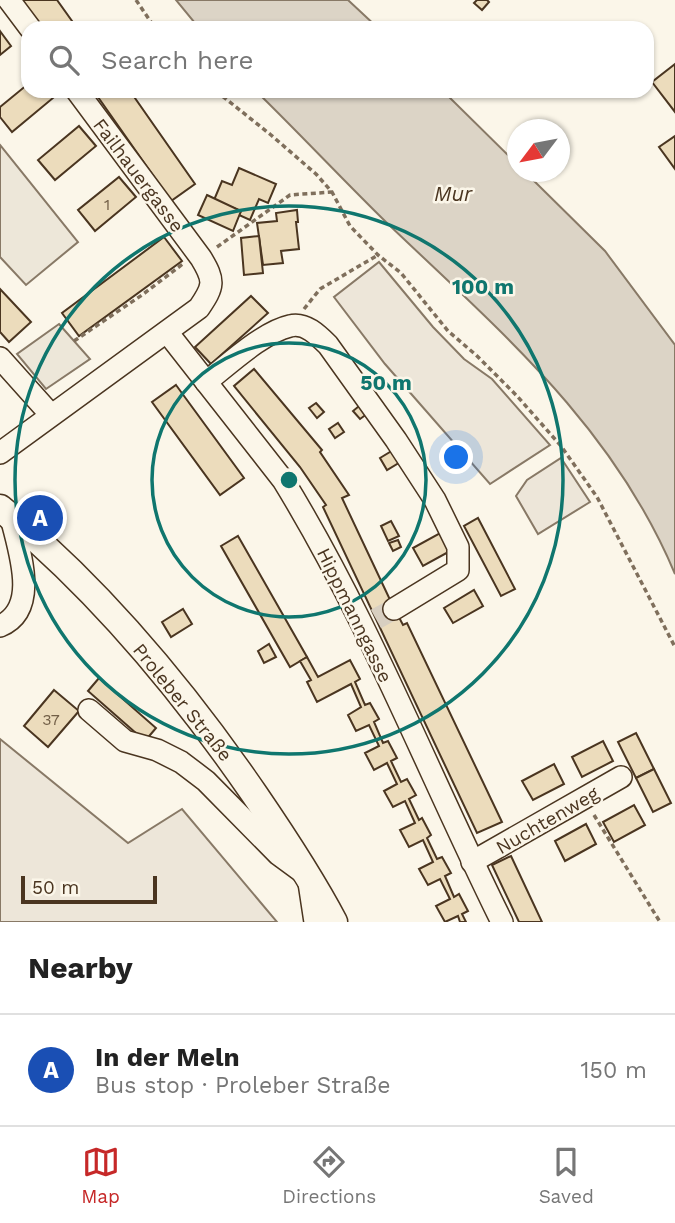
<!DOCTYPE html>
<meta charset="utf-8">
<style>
:root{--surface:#fff;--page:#f2f2f2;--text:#222;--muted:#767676;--line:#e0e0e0;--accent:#c62828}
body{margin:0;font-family:"Work Sans",sans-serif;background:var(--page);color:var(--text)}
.compass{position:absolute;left:507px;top:119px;width:63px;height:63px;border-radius:50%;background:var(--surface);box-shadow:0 2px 5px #0004;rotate:238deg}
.scale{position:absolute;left:21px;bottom:18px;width:136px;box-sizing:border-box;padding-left:7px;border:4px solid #4a3520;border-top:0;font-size:19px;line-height:24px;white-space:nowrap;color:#4a3520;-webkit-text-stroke:5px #fbf6e9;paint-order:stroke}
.you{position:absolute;left:457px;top:458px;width:24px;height:24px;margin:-18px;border:5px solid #fff;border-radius:50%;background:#1a73e8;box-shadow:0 0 0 10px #1a73e833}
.badge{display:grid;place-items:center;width:46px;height:46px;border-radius:50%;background:var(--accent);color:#fff;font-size:23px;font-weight:700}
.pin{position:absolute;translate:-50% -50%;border:4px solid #fff;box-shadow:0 2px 7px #0006}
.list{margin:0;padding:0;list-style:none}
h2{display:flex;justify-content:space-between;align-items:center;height:91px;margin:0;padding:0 28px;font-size:30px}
h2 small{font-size:23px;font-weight:400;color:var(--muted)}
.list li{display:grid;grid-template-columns:46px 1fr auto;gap:21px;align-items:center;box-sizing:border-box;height:112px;padding:0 28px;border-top:2px solid var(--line)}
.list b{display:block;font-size:26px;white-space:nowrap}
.list p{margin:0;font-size:23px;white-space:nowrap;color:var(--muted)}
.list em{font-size:23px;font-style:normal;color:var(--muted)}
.icon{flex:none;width:38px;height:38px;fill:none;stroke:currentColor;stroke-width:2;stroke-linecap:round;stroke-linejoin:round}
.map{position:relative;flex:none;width:675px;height:922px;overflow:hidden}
.search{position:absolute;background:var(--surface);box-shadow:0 2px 5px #0004;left:21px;right:21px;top:21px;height:77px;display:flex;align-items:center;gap:18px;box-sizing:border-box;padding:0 24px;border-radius:21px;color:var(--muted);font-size:26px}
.sheet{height:203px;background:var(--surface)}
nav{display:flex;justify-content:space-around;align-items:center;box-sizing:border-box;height:98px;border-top:2px solid var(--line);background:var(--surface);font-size:19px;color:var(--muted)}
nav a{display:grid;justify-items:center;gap:4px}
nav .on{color:var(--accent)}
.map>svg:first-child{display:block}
</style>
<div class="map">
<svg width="675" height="922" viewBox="0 0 675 922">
<rect width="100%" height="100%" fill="#fbf6e9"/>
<!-- green -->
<g fill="#ede6d9" stroke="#887966" stroke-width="2">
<polygon points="379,262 433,327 464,359 492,379 550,445 490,484 385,364 334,297"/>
<polygon points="561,458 590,502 538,534 516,496 527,480"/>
<polygon points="0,739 128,843 182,809 277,922 0,922"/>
</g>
<!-- parking -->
<g fill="#ede7d9" stroke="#887966" stroke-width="2">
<polygon points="0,145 78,242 26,285 0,257"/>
<polygon points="59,324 90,359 46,389 17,354"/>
</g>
<!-- water -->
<g fill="#dcd4c6" stroke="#887966" stroke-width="2">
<polygon points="176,0 348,0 378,28 199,28"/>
<path d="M256 91H443L517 164 518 172H525L605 251 675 345V574C613 426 500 331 387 223 343 180 300 134 256 91Z"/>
</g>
<!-- building -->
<g fill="#ecdcbc" stroke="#4a3520" stroke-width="2">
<polygon points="21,0 57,0 77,28 41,28"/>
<polygon points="477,0 487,0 489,2 482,10 474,3"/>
<polygon points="0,31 11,46 0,55"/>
<polygon points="675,64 675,112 652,82"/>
<polygon points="28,84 28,91 47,91 53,98 12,132 0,117 0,107"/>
<polygon points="107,91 130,91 195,184 171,201 98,97"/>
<polygon points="79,126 96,146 55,180 38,160"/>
<polygon points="675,136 675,169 659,147"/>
<polygon points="239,168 276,184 268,203 259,199 250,220 239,215 241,211 214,200 222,181 232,185"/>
<polygon points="119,177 136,197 95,231 78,210"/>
<polygon points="207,195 241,211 233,231 198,215"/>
<polygon points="297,210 298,222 296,222 299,249 281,251 283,263 263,265 257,223 277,221 276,213"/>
<polygon points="259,236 263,273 244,275 241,238"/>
<polygon points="164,237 182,261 79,336 62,313"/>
<polygon points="0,289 31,322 9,342 0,332"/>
<polygon points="251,296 268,313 211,364 195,347"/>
<polygon points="254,369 322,450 320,452 349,495 342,498 392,604 403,625 407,623 502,822 477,833 323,507 326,505 300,467 234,386"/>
<polygon points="176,385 244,478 220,495 152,402"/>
<polygon points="364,402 371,411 360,419 353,411"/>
<polygon points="316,403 324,412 317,418 309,408"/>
<polygon points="338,423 344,432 335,438 329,429"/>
<polygon points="400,446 407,458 387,470 380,458"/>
<polygon points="478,518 515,589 501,596 464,526"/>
<polygon points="391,521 399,536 388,541 381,526"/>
<polygon points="442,532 452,550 423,566 413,548"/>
<polygon points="238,536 307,657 290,667 221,546"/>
<polygon points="398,540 401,547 393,551 389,543"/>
<polygon points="474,590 483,606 453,623 444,608"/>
<polygon points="183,609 192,624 171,637 162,622"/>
<polygon points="269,644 276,657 264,663 258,651"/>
<polygon points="307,657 318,677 350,660 360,679 355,682 365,705 370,703 379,719 374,722 383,743 388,741 397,758 391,761 401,782 407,779 416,795 409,799 419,820 422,818 431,835 427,838 437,859 442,857 451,873 445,876 454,897 459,894 468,911 462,914 466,922 460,922 458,916 445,922 436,906 450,899 440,879 428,885 419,869 433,862 423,840 409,847 400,830 415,823 405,801 393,807 384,791 397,784 387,763 374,770 365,753 379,746 369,725 356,731 348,715 361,707 351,684 317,702 307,682 311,680 300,661"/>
<polygon points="99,678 156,728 145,741 88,691"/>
<polygon points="54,690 79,711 48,747 24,726"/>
<polygon points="636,733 654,769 636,778 618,742"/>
<polygon points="603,741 613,761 582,777 572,757"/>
<polygon points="554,764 564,784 533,800 522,781"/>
<polygon points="654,769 671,803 653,812 636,778"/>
<polygon points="634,805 645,825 614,842 603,822"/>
<polygon points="586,824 596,844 565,861 555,841"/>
<polygon points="511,856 542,922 519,922 492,865"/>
</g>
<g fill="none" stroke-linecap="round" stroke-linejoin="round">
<!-- minor-tunnel -->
<polyline stroke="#d8cfc1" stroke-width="21" stroke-dasharray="21 10" stroke-linecap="butt" points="376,619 394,609"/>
<defs>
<g id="minor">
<polyline points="9,0 30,28"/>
<path d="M167 332 283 480C369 620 429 775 502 922"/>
<polyline points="0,358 51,415"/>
<path d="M206 382C228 365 263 332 290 326 305 322 318 335 328 345L396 440 435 500 458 547V570L394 609"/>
<path d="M0 453 199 308C214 286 215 281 201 258L77 91"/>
<path d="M0 626C41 609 18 548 11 517"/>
<polyline points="89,710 125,741 157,750 181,762 206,781 278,854 308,876 315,922"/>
<polyline points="472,862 621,777"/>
</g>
<path id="major" d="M0 508C99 589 183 690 255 795 283 836 311 878 334 922"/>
</defs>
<!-- minor casing -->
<use href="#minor" stroke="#4a3520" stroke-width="24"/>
<!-- major casing -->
<use href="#major" stroke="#4a3520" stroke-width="29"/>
<!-- path -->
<g stroke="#7f6f5c" stroke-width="3.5" stroke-dasharray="5 3.5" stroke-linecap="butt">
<polyline points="136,0 155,28"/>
<polyline points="216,91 271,135 316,174 332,192 350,226 378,255 401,273 448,331 476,355 517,396 561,446 597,497 675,647"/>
<polyline points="217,247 290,195 332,192"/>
<polyline points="304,309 320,289 378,255"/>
<polyline points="74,341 142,295 184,263"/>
<polyline points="594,815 660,922"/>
</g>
<!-- minor -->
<use href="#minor" stroke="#fbf6e9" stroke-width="21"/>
<!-- major -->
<use href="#major" stroke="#fbf6e9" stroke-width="26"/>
</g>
<!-- distance rings -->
<g fill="none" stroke="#0f766e" stroke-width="3.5">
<circle cx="289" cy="480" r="137"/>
<circle cx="289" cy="480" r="274"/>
</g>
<g text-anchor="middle" stroke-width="5" stroke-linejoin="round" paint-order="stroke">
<!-- number labels -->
<g font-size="16" fill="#725f47">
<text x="107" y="210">1</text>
<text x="51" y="725">37</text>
</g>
<!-- street labels -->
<g font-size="19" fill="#4a3520" stroke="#fbf6e9">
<text transform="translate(139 175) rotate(53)" y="7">Failhauergasse</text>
<text transform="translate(355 615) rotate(64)" y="7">Hippmanngasse</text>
<text transform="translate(183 702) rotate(51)" y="7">Proleber Straße</text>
<text transform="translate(547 820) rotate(-30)" y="7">Nuchtenweg</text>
</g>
<!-- water labels -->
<g font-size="21" font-style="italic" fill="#4a3520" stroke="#fbf6e9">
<text x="453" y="201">Mur</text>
</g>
</g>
<circle cx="289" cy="480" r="10" fill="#0f766e" stroke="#fbf6e9" stroke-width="3.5"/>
<g font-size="21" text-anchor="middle" font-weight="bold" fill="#0f766e" stroke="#fbf6e9" stroke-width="5" stroke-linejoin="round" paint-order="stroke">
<text x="483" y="294">100 m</text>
<text x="386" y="390">50 m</text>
</g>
</svg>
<svg class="compass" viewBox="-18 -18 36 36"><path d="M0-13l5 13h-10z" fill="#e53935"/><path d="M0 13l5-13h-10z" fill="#767676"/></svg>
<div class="scale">50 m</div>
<div class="you"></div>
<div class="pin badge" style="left:40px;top:518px;background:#1a4fb4">A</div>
<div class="search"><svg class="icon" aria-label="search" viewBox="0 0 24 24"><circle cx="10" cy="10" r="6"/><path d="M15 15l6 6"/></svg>Search here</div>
</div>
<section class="sheet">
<h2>Nearby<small></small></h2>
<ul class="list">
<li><span class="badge" style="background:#1a4fb4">A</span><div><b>In der Meln</b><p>Bus stop · Proleber Straße</p></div><em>150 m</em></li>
</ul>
</section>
<nav>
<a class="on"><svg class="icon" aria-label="map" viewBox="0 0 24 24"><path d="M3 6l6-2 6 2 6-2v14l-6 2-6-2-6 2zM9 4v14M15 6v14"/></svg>Map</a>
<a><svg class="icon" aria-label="directions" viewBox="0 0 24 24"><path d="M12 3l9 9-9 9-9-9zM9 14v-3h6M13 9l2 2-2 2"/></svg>Directions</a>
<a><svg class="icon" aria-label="saved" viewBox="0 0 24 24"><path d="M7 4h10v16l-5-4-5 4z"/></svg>Saved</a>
</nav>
